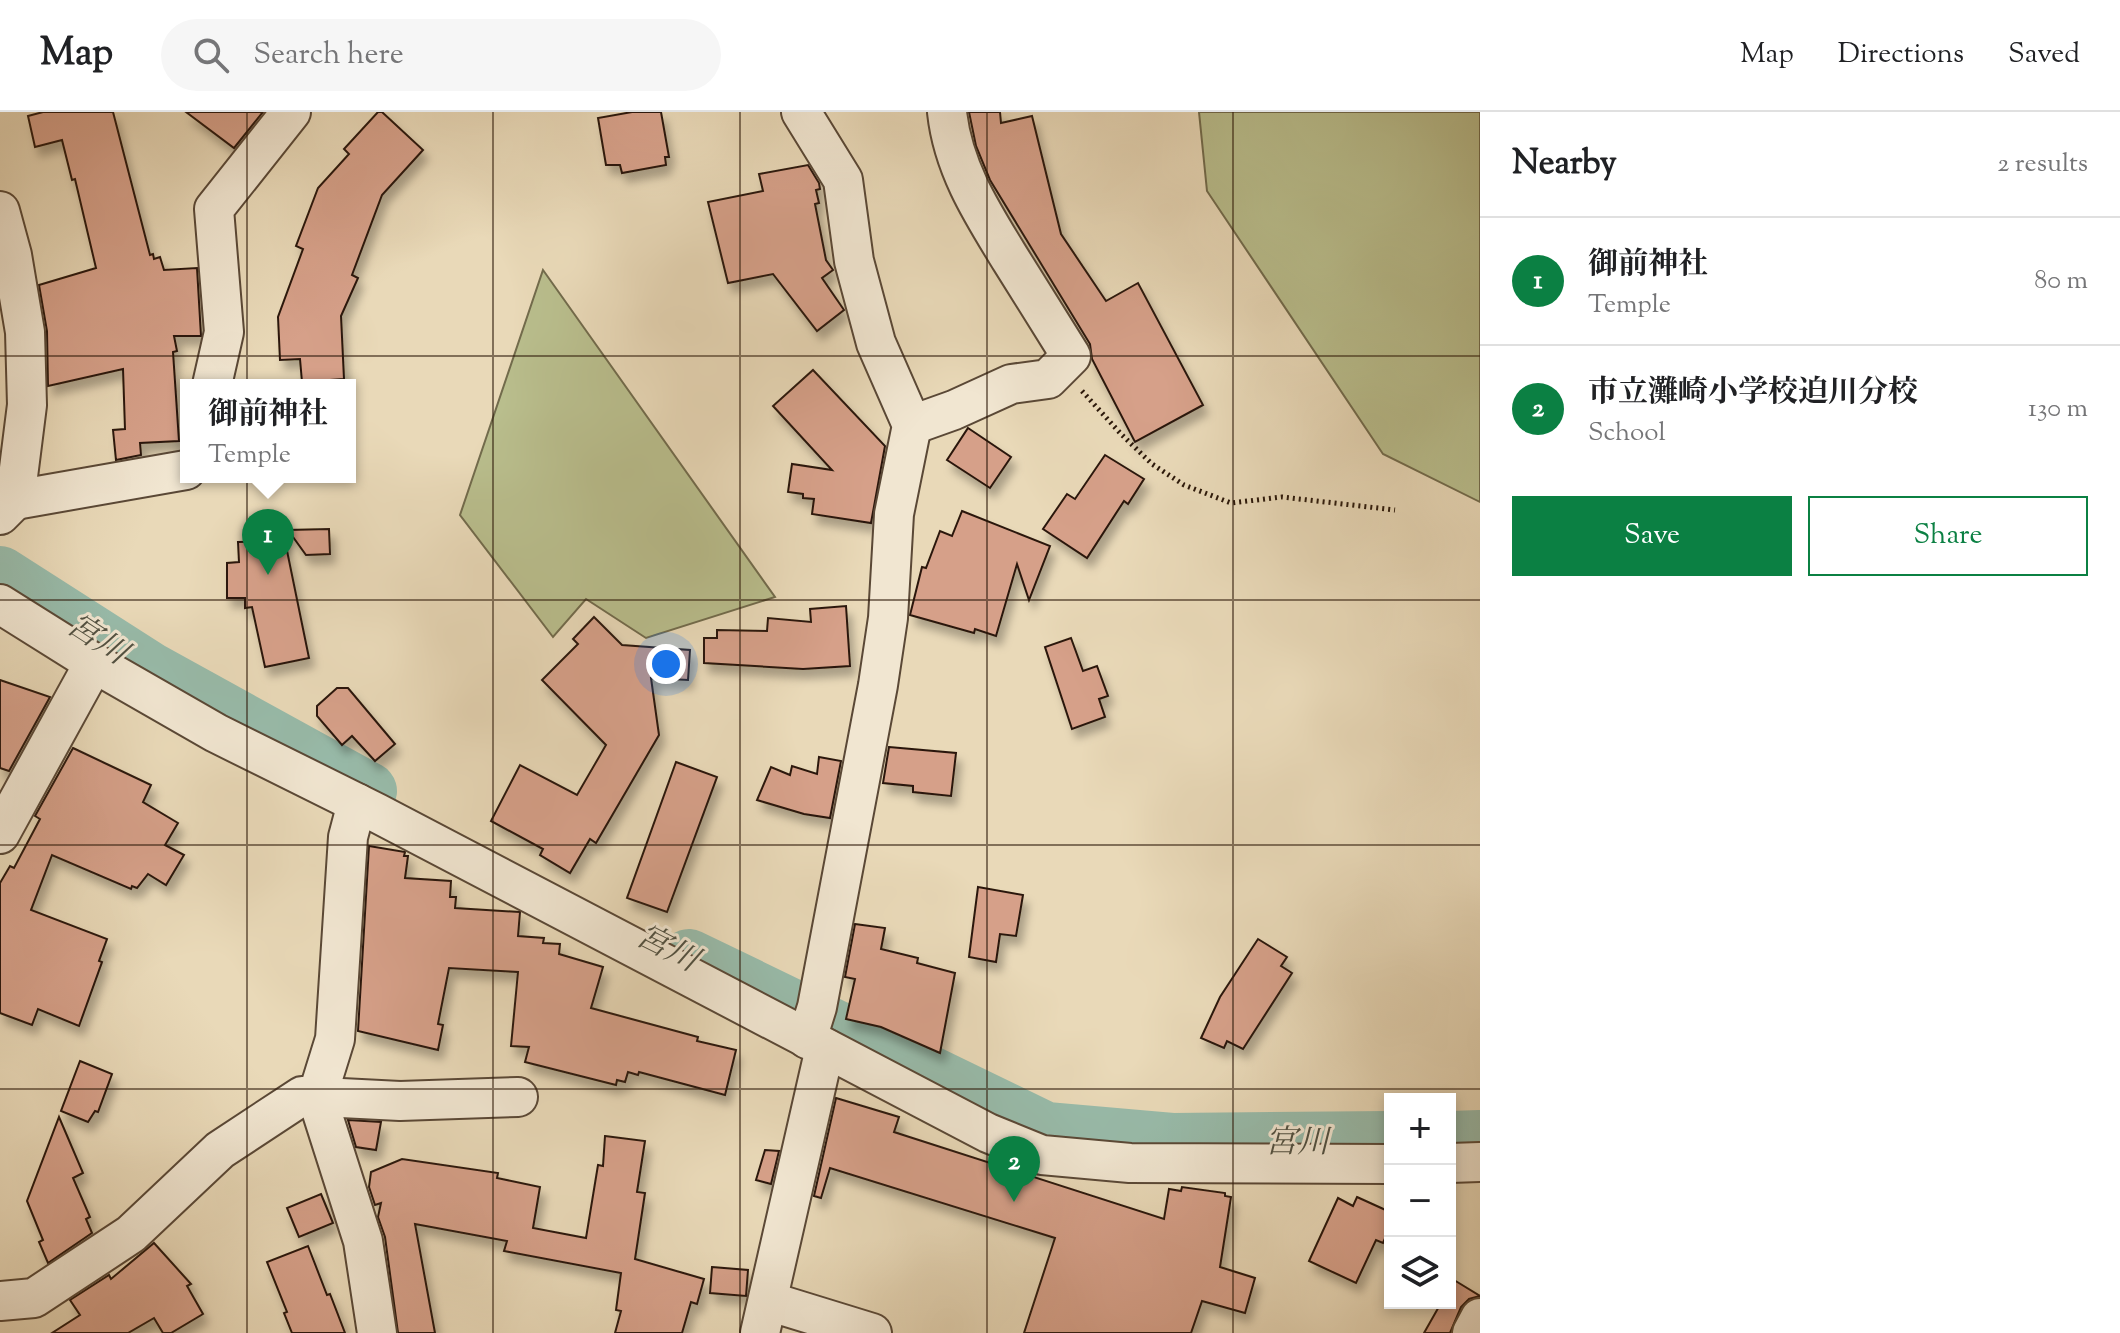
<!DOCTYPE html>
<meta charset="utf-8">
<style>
:root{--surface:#fff;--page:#f6f6f6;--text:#202124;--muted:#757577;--line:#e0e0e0;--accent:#0b8043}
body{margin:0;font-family:"Sorts Mill Goudy","Noto Serif JP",serif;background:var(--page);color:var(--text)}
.controls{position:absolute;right:24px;bottom:24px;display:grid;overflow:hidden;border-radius:0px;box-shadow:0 4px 12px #0003}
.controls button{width:72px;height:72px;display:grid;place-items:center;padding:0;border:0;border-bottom:2px solid var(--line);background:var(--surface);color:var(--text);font:40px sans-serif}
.you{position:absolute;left:666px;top:552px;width:28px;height:28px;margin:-20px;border:6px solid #fff;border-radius:50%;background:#1a73e8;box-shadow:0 0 0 12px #1a73e833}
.badge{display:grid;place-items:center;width:52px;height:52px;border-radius:50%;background:var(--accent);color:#fff;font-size:26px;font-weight:700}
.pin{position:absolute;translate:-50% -66px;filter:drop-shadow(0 2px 4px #0008)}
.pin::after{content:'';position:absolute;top:42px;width:28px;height:24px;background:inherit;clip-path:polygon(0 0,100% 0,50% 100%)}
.popup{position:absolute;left:180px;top:267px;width:176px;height:104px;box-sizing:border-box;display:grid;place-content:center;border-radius:0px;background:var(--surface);filter:drop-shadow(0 2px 6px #0005);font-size:26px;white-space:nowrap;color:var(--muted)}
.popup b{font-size:30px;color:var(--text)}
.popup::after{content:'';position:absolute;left:50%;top:100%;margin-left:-16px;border:16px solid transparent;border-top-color:var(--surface)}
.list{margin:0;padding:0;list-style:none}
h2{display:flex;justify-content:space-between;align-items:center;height:104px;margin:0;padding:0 32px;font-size:34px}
h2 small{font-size:26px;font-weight:400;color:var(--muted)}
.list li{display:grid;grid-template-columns:52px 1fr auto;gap:24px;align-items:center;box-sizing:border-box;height:128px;padding:0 32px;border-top:2px solid var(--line)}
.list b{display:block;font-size:30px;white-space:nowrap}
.list p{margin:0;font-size:26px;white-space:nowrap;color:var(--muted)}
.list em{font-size:26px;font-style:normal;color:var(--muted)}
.actions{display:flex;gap:16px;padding:24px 32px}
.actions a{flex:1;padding:18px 0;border:2px solid var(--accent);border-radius:0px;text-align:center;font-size:28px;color:var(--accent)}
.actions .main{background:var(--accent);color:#fff}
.icon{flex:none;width:44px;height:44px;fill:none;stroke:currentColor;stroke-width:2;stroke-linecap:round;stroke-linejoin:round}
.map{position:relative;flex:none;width:1480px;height:1221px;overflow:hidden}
header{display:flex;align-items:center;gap:48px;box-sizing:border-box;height:112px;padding:0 40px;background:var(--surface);border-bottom:2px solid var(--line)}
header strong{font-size:38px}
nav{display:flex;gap:44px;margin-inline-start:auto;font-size:28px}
.search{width:560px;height:72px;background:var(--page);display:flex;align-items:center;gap:20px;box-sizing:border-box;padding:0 28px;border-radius:44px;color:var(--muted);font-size:30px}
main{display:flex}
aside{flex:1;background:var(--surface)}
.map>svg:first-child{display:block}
</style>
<header>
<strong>Map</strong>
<div class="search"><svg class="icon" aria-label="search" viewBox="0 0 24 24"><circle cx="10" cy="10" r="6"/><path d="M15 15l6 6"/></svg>Search here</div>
<nav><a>Map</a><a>Directions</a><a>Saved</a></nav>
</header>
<main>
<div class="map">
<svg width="1480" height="1221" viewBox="0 0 1480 1221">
<defs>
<filter id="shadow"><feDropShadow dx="5" dy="9" stdDeviation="4" flood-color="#0004"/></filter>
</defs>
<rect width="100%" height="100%" fill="#e9d9b8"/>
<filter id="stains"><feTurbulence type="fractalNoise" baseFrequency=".0025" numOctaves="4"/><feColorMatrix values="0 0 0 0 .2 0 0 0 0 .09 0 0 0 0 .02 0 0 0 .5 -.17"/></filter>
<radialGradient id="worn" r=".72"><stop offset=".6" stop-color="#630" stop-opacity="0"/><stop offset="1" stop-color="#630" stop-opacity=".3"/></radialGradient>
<!-- green -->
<g fill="#b9be8d" stroke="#726b4c" stroke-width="2">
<polygon points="1199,0 1480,0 1480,390 1383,342 1207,79"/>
<polygon points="543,158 775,485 646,526 586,487 553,525 460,403"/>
</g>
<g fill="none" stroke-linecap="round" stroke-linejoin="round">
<!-- river -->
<g stroke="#98bbaa" stroke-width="58">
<polyline points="0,463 150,559 368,679"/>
<polyline points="689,846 1046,1019 1172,1030 1390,1028"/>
<polyline points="1450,1028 1480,1027"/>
</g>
</g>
<!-- building -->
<g fill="#d6a089" stroke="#2b180a" stroke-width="2" filter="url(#shadow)">
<polygon points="43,0 113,0 150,143 153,142 154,147 160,145 164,158 197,156 201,224 174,224 177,239 173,240 179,329 140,331 141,343 116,348 113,318 125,317 123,257 48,274 47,219 39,173 96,156 75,67 72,68 62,28 35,35 28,4"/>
<polygon points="186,0 263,0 234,36"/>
<polygon points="378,0 382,0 423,38 382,83 352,163 358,166 341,204 344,267 302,270 300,247 280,248 278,205 303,137 296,134 318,76 349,42 344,37"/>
<polygon points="632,0 661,0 669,45 665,45 666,53 622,61 620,53 606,53 598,6"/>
<polygon points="969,0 1000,0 1001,11 1032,4 1061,122 1106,189 1138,171 1203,293 1135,330 1092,247 1090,232 990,68 976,34"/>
<polygon points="808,53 819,71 820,77 816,78 819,91 815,92 826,148 833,158 822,166 844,198 817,219 773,162 728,171 708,90 763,79 759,62"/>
<polygon points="813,258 885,334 871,411 812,402 814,387 803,386 803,382 788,380 792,352 832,358 773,294"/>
<polygon points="968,316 1011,345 990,376 947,348"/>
<polygon points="1105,343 1144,367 1128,392 1124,389 1087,446 1043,417 1067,382 1075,387"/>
<polygon points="962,399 1050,434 1029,488 1017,452 996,524 975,517 974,521 910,503 922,455 926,456 940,419 952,424"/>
<polygon points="329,417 330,442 306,443 288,418"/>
<polygon points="285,429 309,546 265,555 252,495 245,496 245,486 227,486 227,451 239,450 238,430"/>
<polygon points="846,494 850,554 803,557 704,551 704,526 717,526 717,518 767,519 768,506 811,510 810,497"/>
<polygon points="594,505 622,533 690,538 688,568 651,566 659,623 596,731 590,727 570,761 540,743 543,737 491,709 520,653 577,683 606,633 542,568 578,532 573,527"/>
<polygon points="1071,526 1083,559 1097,554 1108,584 1099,587 1105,605 1072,617 1045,535"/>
<polygon points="0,568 50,585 9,659 0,656"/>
<polygon points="337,576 348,576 395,632 375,649 352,624 342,633 317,604 317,594"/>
<polygon points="889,635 956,641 951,684 913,680 913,674 883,671"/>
<polygon points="73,636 151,673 143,690 178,711 165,733 184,743 166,773 148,762 137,776 132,774 131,777 52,743 31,798 107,827 99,849 102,850 79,914 38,897 32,913 0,901 0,771 10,754 14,756 40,707 35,704"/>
<polygon points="819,645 841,649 830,706 804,702 757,688 771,655 790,663 792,654 817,662"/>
<polygon points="676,650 717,665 667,800 627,786"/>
<polygon points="369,734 405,740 404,744 408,744 405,766 451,769 450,785 456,785 455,796 520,800 518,824 544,826 543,831 560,832 559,842 603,855 591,896 698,925 697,929 736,938 725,983 639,960 638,963 628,960 625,970 617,968 616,973 525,950 529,935 511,934 518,860 449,856 438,912 443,913 438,938 358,919"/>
<polygon points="978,775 1023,783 1016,824 1000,822 996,850 969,845"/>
<polygon points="855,812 885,816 881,837 918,846 917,851 955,861 940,941 881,915 846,907 855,867 845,865"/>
<polygon points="1258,827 1287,845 1281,854 1292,861 1243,937 1227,929 1224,936 1201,926 1220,885"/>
<polygon points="80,949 112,962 98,1000 95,999 88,1010 61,999"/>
<polygon points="836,986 899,1005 894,1020 1164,1107 1169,1077 1181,1079 1182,1075 1225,1081 1225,1084 1231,1085 1220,1155 1255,1166 1245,1201 1202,1189 1191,1221 1024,1221 1055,1126 830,1056 821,1086 814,1084"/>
<polygon points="59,1005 83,1061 73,1066 90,1105 86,1107 92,1121 48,1151 39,1130 43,1128 27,1089"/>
<polygon points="348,1008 381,1010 376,1038 356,1035"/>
<polygon points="605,1024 645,1029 637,1080 645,1081 635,1147 704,1167 697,1192 691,1190 682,1221 615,1221 621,1199 616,1198 621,1161 504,1139 507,1129 415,1112 435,1221 398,1221 385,1125 378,1105 381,1091 375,1093 369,1075 371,1060 402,1047 498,1061 497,1066 540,1075 533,1116 586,1126 598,1053 603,1054"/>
<polygon points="765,1038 779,1039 771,1072 756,1068"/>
<polygon points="321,1082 333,1111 299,1125 287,1096"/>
<polygon points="1357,1085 1390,1100 1390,1115 1383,1131 1376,1128 1356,1171 1309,1149 1338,1086 1353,1094"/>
<polygon points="154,1131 191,1172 187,1174 203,1202 171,1221 163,1221 154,1206 128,1221 52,1221 80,1203 70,1188 109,1163 111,1167"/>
<polygon points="308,1134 327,1183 330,1182 345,1221 292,1221 284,1201 287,1200 267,1150"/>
<polygon points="712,1155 748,1158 746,1184 710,1181"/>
<polygon points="1454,1168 1480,1184 1469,1187 1461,1195 1450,1221 1424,1221 1441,1191 1450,1191 1450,1175"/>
</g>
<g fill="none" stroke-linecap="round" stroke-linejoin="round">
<defs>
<g id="minor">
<polyline points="801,0 843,68 854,149 876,231 912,313 894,402 888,506 878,573 817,895 807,927"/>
<polyline points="0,99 12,143 25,220 27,293 15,388 0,403"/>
<polyline points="212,273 224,220 214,97 291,0"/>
<path d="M912 313 954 298 1011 272 1048 267 1071 244C1051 212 1031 180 1011 148 982 101 953 56 947 0"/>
<polyline points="15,388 186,358"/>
<polyline points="0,492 94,551 216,621 377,701 988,1021 1042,1043 1130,1051 1390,1052"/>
<polyline points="357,691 348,725 335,927 317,985 363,1129 377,1221"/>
<polyline points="0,722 94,551"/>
<polyline points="1450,1051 1480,1050"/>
<polyline points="0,1189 34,1186 131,1122 220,1038 302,984 400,989 518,985"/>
<polyline points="768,1189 872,1221"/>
<polyline points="760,1221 825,936"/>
<polyline points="1472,1221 1480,1206"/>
</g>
</defs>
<!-- minor casing -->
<use href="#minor" stroke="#5a4836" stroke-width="42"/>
<!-- path -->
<polyline stroke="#2b180a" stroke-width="5" stroke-dasharray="2 4" stroke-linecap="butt" points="1082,279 1121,322 1152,352 1184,373 1231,391 1282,385 1395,398"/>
<!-- minor -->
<use href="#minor" stroke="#f1e6d1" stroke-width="38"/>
</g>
<!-- grid -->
<path fill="none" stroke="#2b180a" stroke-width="2" stroke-opacity="0.55" d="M247 0V1221M493 0V1221M740 0V1221M987 0V1221M1233 0V1221M0 244H1480M0 488H1480M0 733H1480M0 977H1480"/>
<g text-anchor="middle" stroke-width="6" stroke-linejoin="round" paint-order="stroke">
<!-- water labels -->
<g font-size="32" font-style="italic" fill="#515142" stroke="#f1e6d1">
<text transform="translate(98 526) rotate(33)" y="11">宮川</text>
<text transform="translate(668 835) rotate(27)" y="11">宮川</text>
<text x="1297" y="1040">宮川</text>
</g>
</g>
<rect width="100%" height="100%" filter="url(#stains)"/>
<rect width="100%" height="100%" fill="url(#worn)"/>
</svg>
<div class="controls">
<button>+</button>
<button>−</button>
<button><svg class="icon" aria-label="layers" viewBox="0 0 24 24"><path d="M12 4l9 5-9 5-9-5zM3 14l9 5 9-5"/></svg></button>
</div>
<div class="you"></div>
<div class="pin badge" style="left:268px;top:463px">1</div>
<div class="popup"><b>御前神社</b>Temple</div>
<div class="pin badge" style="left:1014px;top:1090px">2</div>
</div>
<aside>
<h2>Nearby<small>2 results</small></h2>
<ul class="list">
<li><span class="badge">1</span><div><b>御前神社</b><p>Temple</p></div><em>80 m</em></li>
<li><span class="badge">2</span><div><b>市立灘崎小学校迫川分校</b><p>School</p></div><em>130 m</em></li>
</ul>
<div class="actions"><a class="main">Save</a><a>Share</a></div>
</aside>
</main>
